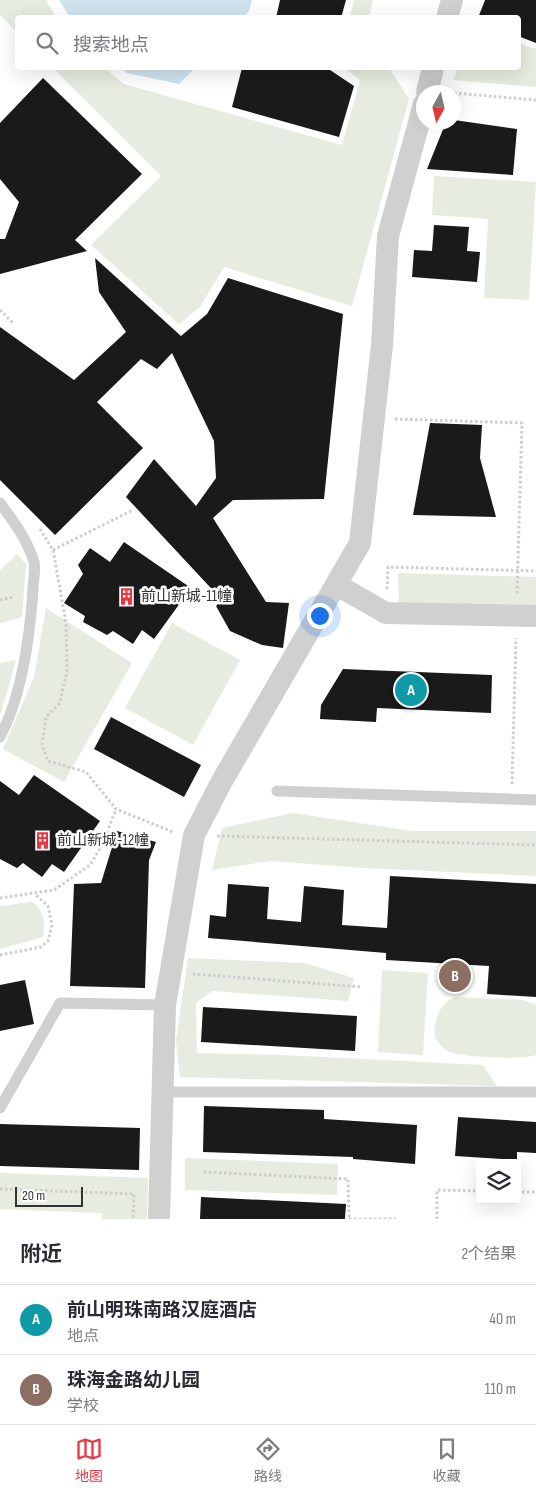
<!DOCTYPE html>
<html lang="zh">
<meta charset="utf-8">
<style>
:root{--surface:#fff;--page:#f7f7f7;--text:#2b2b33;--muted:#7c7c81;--line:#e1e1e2;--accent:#e63946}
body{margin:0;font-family:"Sofia Sans Condensed","Noto Sans SC",sans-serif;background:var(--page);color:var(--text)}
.controls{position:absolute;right:15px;bottom:15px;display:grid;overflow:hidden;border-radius:5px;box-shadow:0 5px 20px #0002}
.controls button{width:45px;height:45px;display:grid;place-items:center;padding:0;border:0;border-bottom:1px solid var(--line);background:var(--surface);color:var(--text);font:25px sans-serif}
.compass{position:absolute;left:416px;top:85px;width:45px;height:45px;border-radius:50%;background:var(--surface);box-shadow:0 5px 20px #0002;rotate:188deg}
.scale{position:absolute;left:15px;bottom:12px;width:68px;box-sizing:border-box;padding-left:5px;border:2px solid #333;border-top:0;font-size:14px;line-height:18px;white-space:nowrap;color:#333;-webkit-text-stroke:4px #fff;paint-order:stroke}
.you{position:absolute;left:319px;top:615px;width:18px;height:18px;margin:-12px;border:4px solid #fff;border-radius:50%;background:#1a73e8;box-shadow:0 0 0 8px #1a73e833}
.badge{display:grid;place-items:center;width:32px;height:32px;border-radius:50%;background:var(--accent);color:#fff;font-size:16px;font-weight:700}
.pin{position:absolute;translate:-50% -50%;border:2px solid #fff;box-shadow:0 1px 5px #0006}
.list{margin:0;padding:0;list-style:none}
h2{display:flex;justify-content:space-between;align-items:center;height:65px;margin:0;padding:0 20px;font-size:21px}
h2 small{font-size:16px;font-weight:400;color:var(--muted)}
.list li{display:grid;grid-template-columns:32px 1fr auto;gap:15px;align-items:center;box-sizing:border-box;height:70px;padding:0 20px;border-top:1px solid var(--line)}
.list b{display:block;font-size:19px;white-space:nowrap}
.list p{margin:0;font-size:16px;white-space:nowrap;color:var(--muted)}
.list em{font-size:16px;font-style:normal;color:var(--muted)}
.icon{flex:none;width:28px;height:28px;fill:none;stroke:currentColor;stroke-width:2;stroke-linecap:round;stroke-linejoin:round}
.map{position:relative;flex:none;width:536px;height:1219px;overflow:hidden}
.search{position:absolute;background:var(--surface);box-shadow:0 5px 20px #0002;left:15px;right:15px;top:15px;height:55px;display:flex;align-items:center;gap:12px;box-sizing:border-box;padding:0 18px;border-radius:5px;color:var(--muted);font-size:19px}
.sheet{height:205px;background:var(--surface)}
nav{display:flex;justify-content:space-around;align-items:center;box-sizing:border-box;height:70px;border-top:1px solid var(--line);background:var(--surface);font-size:14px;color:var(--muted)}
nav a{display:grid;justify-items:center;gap:2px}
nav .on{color:var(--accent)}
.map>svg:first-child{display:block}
</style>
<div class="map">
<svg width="536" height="1219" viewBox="0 0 536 1219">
<rect width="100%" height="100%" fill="#fff"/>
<!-- green -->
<g fill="#e6ecdf">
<polygon points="0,0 46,0 56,17 18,18 17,32 0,15"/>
<polygon points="354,0 373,0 369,17 350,17"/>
<polygon points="519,43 535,49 536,46 536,87 453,80 458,68 518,68"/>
<polygon points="53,68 105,68 124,84 342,145 360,80 344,68 389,68 409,99 352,306 224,267 200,307 179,324 91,245 161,176"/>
<polygon points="434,176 536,182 529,300 484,298 488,219 432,215"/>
<polygon points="17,554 26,564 22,617 0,623 0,570"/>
<polygon points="398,573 536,577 536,607 399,604"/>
<polygon points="46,608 132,663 64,782 3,749 34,677"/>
<polygon points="172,623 240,660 193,745 125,708"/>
<polygon points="16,660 0,717 0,663"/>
<polygon points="293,813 412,831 536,831 536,876 363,868 271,861 212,870 222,828"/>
<path d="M32 902C44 911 46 922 43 937L0 949V906Z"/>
<polygon points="188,958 304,963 354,978 348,1001 212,991 196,1003 197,1053 283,1055 483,1065 497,1086 180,1077 176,1041"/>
<polygon points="382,970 428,973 423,1055 378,1052"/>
<path d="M455 997 523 1000 536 1005V1055C522 1060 472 1057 456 1054 446 1052 440 1045 435 1038 434 1021 438 1004 455 997Z"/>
<polygon points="185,1158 338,1164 337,1195 185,1190"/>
<polygon points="0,1173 148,1178 147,1219 102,1219 102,1213 0,1209"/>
</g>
<!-- water -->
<g fill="#cfe2ee">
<polygon points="59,0 252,0 249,11 243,18 70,17"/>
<polygon points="120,68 195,68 179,84 127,73"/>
</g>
<!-- building -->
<g fill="#1a1a1a">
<polygon points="280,0 346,0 341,18 276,18"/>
<polygon points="485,0 536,0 536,43 518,36 518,18 478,18"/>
<polygon points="242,68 327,68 354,86 339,137 232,107"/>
<polygon points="43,78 142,174 75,240 87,251 0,274 0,239 5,239 19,202 0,179 0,123"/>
<polygon points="454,120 517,129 513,175 427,169 446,122 454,122"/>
<polygon points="434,225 469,227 467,251 480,252 477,282 412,277 414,250 432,251"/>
<polygon points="95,258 181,336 207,314 228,278 343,314 324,499 233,500 213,518 266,602 289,603 283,648 262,645 230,631 216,606 222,600 126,497 154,459 196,506 216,478 214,441 172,353 157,369 141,359 97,402 143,448 55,535 0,480 0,327 74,380 126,332 99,292"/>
<polygon points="430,423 482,425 480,458 496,517 413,515"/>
<polygon points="124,542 191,588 154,639 142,630 133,644 113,631 107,635 83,622 85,616 64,603 83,574 78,565 90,548 110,562"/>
<polygon points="343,669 492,675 491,713 377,708 376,722 320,719 321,705"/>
<polygon points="111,717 201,765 184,797 94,749"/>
<polygon points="34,775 100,821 64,872 52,864 42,877 23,863 17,868 0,859 0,781 19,795"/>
<polygon points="117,831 156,842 149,860 145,988 70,986 74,884 101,883"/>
<polygon points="390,876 536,884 536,997 487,994 489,966 386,960 386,953 208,938 210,915 226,917 228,884 269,887 267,919 301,922 304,886 344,890 342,925 387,928"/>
<polygon points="25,980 34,1024 0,1031 0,985"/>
<polygon points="203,1007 357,1016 355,1051 201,1042"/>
<polygon points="204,1106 324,1110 324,1119 417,1125 415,1164 353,1159 353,1157 203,1152"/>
<polygon points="458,1117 536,1122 536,1153 517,1152 517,1160 455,1156"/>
<polygon points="0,1124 140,1128 139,1170 0,1166"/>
<polygon points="201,1197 346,1204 345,1219 200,1219"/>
</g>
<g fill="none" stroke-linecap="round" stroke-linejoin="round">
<!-- path -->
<g stroke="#cdcdcd" stroke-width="3" stroke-dasharray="2.5 2.5" stroke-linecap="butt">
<polyline points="454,93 536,100"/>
<polyline points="0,310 13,323"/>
<polyline points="395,419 522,423 517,594"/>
<polyline points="40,529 53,550 66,623 67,672 59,704 46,717 42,744 48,761 86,772 116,809 173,832"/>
<polyline points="53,550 133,510"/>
<polyline points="387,589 388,567 536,571"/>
<polyline points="0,600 14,597"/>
<polyline points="512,784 516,638"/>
<polyline points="217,836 536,845"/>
<polyline points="0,898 54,890 90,865 102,845 116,809"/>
<polyline points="0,955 41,947 48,941 52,925 48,906 35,894"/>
<polyline points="193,974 362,987"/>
<polyline points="204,1172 348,1179 349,1219"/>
<polyline points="0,1189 134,1194 133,1219"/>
<polyline points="517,1192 536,1192"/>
<polyline points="349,1219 396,1219"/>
<polyline points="437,1219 437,1190 480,1191"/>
</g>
<!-- lane -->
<g stroke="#d0d0d0" stroke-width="11">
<path d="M0 503C14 522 27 539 34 562 36 570 33 581 33 589 30 635 22 696 0 737"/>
<polyline points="277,791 536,800"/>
<polyline points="162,1092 536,1092"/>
<polyline points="0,1108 60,1003 165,1005"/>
</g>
<!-- street -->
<g stroke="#d0d0d0" stroke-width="22">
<polyline points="447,18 452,0"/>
<polyline points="427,92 433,68"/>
<polyline points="337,585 386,613 536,616"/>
<polyline points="159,1219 165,1005 194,835 222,781 360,543 382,345 388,236 424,104"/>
</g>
</g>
<!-- icons -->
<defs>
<symbol id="building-bare" viewBox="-9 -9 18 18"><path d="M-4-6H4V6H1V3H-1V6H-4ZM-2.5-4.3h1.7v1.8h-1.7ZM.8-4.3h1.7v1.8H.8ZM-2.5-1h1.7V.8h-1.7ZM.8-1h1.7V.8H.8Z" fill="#e63946" stroke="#fff" stroke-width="2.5" paint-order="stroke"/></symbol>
</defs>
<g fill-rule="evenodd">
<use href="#building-bare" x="114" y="584" width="25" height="25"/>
<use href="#building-bare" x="30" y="828" width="25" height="25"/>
</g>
<g text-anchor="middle" stroke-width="5" stroke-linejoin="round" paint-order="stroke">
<!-- poi labels -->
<g font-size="15" fill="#333" stroke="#fff" text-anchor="start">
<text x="141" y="601">前山新城-11幢</text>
<text x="57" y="845">前山新城-12幢</text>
</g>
</g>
</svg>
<div class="controls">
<button><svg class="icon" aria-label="layers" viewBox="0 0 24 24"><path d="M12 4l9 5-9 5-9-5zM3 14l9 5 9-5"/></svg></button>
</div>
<svg class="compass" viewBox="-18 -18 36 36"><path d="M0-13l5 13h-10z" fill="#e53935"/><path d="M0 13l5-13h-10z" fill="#7c7c81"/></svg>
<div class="scale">20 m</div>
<div class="you"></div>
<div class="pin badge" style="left:411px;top:690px;background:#0f9aa8">A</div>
<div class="pin badge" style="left:455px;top:976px;background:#8d6e63">B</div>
<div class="search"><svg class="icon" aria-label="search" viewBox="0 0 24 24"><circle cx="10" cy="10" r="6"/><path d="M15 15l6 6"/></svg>搜索地点</div>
</div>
<section class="sheet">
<h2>附近<small>2个结果</small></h2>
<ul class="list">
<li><span class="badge" style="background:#0f9aa8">A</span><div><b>前山明珠南路汉庭酒店</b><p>地点</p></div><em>40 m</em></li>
<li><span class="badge" style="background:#8d6e63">B</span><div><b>珠海金路幼儿园</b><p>学校</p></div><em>110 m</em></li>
</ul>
</section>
<nav>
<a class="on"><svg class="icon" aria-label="map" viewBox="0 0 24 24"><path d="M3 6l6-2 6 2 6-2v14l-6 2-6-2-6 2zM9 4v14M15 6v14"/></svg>地图</a>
<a><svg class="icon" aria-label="directions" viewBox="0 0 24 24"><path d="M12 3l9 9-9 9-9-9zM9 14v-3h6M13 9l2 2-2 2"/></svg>路线</a>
<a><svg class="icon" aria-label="saved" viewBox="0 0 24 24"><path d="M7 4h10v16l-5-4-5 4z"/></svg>收藏</a>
</nav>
